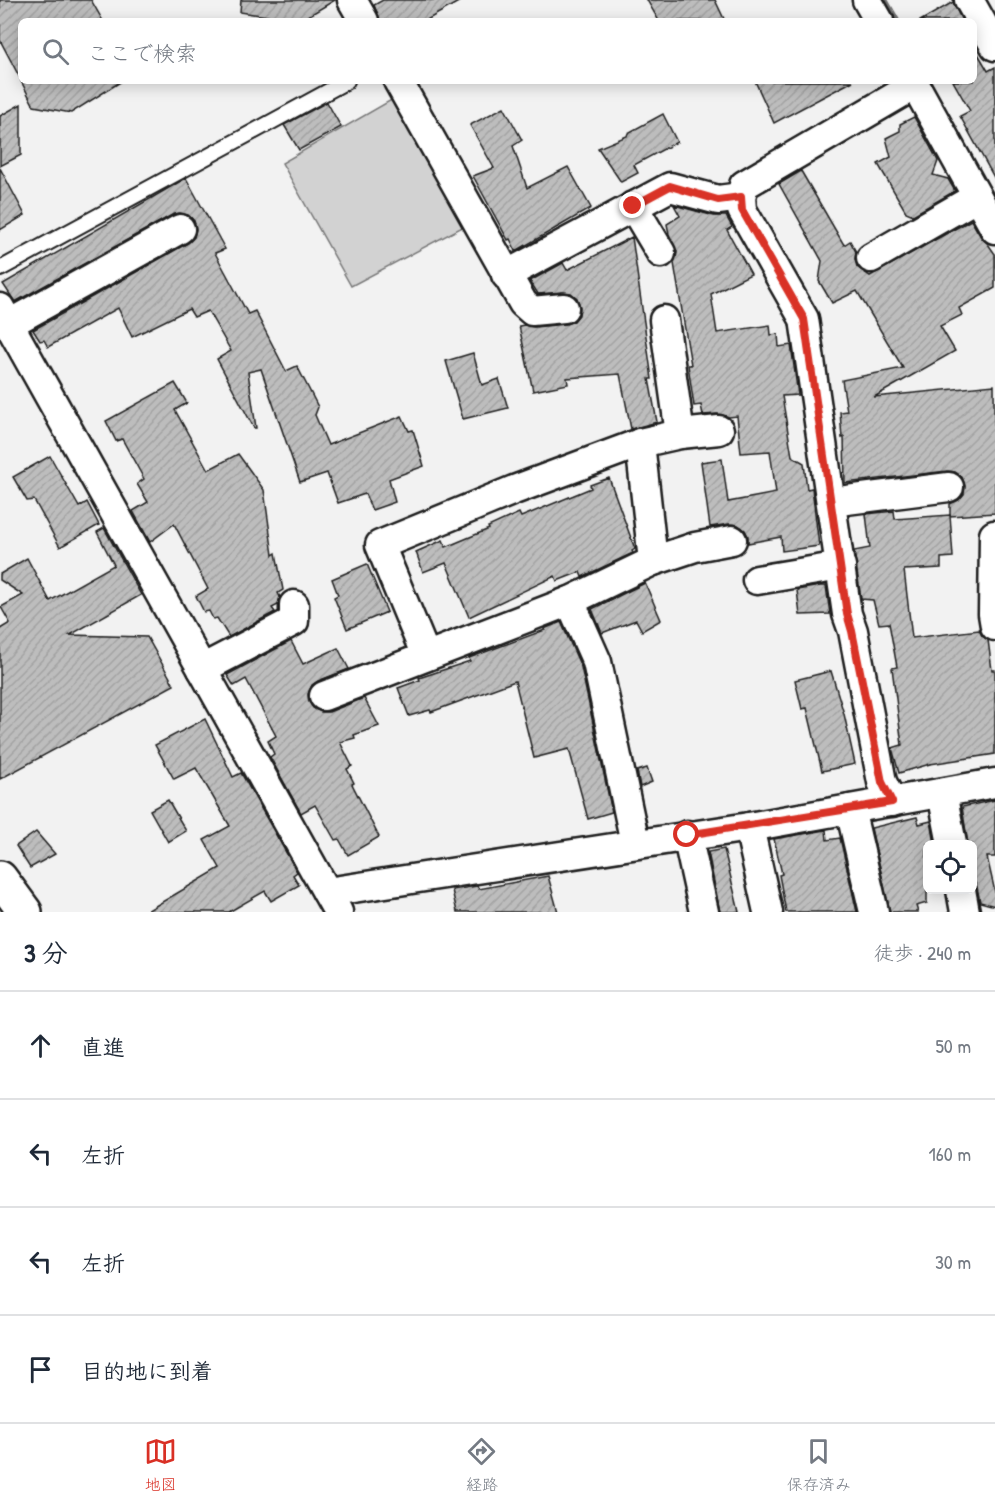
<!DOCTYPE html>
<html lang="ja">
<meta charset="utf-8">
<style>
:root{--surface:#fff;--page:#f6f6f7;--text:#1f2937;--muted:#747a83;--line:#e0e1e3;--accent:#d93025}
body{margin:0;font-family:"Patrick Hand","Klee One",sans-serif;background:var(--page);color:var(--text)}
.controls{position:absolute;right:18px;bottom:18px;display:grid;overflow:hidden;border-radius:9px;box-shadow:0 3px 15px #0003}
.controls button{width:54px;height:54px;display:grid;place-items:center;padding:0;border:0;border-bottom:2px solid var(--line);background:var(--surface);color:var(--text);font:30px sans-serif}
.stop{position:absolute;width:18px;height:18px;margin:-14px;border:4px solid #d93025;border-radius:50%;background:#fff}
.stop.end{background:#d93025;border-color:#fff;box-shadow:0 2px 6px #0008}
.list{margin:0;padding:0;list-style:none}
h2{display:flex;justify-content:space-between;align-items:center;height:78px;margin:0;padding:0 24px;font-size:26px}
h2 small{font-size:20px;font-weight:400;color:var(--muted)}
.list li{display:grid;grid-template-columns:39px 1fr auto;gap:18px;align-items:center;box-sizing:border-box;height:108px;padding:0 24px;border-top:2px solid var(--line)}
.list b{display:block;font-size:22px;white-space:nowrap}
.list em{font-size:20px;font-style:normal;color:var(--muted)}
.icon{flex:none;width:33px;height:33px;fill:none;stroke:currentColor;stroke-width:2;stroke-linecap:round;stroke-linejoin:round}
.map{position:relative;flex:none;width:995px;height:912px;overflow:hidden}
.search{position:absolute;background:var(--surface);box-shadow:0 3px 15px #0003;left:18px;right:18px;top:18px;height:66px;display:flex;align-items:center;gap:15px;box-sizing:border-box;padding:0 21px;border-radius:9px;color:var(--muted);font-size:22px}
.sheet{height:510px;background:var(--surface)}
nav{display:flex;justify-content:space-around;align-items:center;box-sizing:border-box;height:84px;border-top:2px solid var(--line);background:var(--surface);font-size:16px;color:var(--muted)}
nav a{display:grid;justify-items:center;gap:3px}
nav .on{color:var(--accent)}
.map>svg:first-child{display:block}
</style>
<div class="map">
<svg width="995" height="912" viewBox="0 0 995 912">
<defs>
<pattern id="building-hatch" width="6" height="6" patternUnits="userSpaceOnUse" patternTransform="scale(1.5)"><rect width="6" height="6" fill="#bdbdbd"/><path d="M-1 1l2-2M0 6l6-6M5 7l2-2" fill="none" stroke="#a2a2a2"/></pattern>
</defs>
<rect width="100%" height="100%" fill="#f2f2f2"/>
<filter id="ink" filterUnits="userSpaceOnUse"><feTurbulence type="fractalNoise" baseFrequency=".0167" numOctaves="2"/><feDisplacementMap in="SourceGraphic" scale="12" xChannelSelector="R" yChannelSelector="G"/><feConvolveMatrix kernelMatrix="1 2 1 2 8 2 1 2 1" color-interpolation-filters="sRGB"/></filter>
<g filter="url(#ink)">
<!-- green -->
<polygon fill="#d2d2d2" stroke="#777" stroke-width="1.5" points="400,95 472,222 351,286 282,163"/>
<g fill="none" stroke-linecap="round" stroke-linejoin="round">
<!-- stream -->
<polyline stroke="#707070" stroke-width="8" points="884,0 896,21"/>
</g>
<!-- building -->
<g fill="url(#building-hatch)" stroke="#1c1c1c" stroke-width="1.5">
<polygon points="0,0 91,0 103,21 21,21 21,80 0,40"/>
<polygon points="241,0 335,0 300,21 240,12"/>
<polygon points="383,0 462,0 425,21 380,21 374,5"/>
<polygon points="647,0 715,0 725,21 659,21"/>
<polygon points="953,2 962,21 920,21"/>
<polygon points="974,47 988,71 995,67 995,179 960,116 970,111 953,81 974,81"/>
<polygon points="21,81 122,81 71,113 34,106"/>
<polygon points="755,81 853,81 774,123"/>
<polygon points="327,102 341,127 299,150 284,125"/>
<polygon points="21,104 21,155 0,166 0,116"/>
<polygon points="504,107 522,140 513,146 527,188 568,167 591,208 516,251 510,239 508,240 473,176 494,168 470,125"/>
<polygon points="663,114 677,142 634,165 638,173 621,182 598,148 627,136 628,133"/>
<polygon points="914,117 938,161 933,175 948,179 955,191 913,215 906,212 878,164 891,157 886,138 900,131 900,124"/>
<polygon points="0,168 25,215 0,230"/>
<polygon points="801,171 844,245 850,241 856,252 855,259 857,267 870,276 971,220 981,237 988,244 995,254 995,288 959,308 962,315 940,326 955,351 874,397 994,385 995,513 950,516 950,504 959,500 964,494 965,486 962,477 955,472 947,471 845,483 844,437 842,438 840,412 847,411 842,380 903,368 857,291 832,303 819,281 822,261 779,184"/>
<polygon points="186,178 225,249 215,253 248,314 255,311 286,371 297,366 318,407 315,415 328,445 402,416 409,431 413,430 424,466 389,479 395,502 372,510 365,494 338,503 327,473 300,482 261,369 248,372 256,428 254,428 217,359 231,351 208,311 194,317 189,309 132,337 118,308 48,347 44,340 40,341 33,330 188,243 194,237 196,229 194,221 188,215 180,213 172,215 15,302 3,284"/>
<polygon points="674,205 714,216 726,216 732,227 727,230 751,274 711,294 717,333 770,325 771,335 778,334 779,347 791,345 798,395 782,396 792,456 804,463 807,489 812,488 819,546 782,551 781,537 748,543 748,536 745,530 738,525 729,524 710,527 701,462 722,459 728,502 776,493 770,451 741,453 737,416 729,417 717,414 703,415 701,405 694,406 688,365 691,365 674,263 677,252 669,234 667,224 680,216"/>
<polygon points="632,237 652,379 649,379 657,422 631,429 620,374 567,378 568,384 533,391 519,326 524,325 534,327 566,324 574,321 579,315 580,307 577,298 571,293 563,292 538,294 530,281 563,263 567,270"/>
<polygon points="473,353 482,385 499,379 508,408 463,419 446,361"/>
<polygon points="175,383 187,403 175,410 208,470 238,454 264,490 273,555 276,553 283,590 278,593 280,597 278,605 272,608 275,612 229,637 217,618 213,619 209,611 204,612 196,596 208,589 174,524 150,542 133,511 148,502 137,484 144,479 122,439 116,441 106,421"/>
<polygon points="50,456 79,507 87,502 99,525 60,547 34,500 27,501 13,477"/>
<polygon points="609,478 635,549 632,551 633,553 582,577 580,572 557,581 555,576 469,617 446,563 423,572 416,552 443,540 446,547 489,529 488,527 519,513 521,517 591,488 590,485"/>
<polygon points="894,511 895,519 950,515 953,557 941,558 941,568 904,570 912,638 979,630 982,636 988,640 992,670 995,670 995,754 930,764 899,773 892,748 902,745 892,668 897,667 889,623 879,624 873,600 861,599 854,551 870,548 866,514"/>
<polygon points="104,528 141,595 70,635 147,637 174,685 0,779 0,629 10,623 1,607 23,595 0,580 0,574 27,558 50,601 114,565 97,532"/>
<polygon points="367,564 387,612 347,629 334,597 338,595 332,579"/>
<polygon points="645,583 661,620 642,631 636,620 602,633 592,609"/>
<polygon points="820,586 826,586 830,614 800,615 797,590"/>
<polygon points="561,622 581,667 612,812 588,819 569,749 534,758 515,681 431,712 430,710 409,716 398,688 420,680 419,678 470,661 469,658 545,630 544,629"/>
<polygon points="291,641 303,664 338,648 349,669 318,681 312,685 308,694 309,702 313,708 321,712 329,712 364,698 379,726 354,735 355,738 340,742 352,766 347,769 354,783 352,784 379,837 348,855 339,839 335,840 315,805 301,813 270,757 274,754 268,741 276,736 246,679 234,686 227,675"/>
<polygon points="831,671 844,714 855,764 822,771 807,708 802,709 795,680"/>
<polygon points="205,719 233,777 241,773 297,872 293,875 299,885 271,901 265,891 229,912 145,912 220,868 204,840 230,826 196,768 174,779 155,745"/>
<polygon points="647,768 652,782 640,787 637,771"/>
<polygon points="168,800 186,831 168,842 150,810"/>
<polygon points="995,800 995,857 987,857 995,892 995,906 980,902 977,887 972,878 972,844 968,844 962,807"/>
<polygon points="917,817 919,824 931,821 935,844 927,844 927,903 916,906 918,912 890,912 871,828"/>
<polygon points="826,830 827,840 840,838 857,912 786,912 779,875 782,874 774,839"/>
<polygon points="36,832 55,854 30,868 16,846"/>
<polygon points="724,849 739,912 720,912 708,852"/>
<polygon points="548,876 558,912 457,912 452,890 477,886 479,889"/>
</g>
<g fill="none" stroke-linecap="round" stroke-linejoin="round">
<defs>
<polyline id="lane" points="0,269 347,81"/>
<g id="street">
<polyline points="352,0 364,21"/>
<polyline points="867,0 879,21"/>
<polyline points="969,0 995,46"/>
<polyline points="398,81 523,303 532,311 564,308"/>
<polyline points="913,81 995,229"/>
<polyline points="633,206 661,253"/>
<polyline points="871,258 977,197"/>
<polyline points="506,275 670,187 718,200 741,197"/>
<polyline points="0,308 338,912"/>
<polyline points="664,320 680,434"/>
<polyline points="9,324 180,229"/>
<polyline points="640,443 653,561"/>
<polyline points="831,502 949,487"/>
<polyline points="994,535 993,614 995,626"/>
<polyline points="757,580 841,566"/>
<polyline points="570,601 597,662 635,843"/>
<polyline points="426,656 380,545 514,490 640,443 680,434 719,430"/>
<polyline points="202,669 294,621 294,605"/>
<polyline points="324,696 570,601 653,561 695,547 732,540"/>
<polyline points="942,793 952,844"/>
<polyline points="892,802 882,782 853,631 847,614 804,319 742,210 741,197 744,185 915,85"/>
<polyline points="850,809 874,912"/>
<polyline points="749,827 768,912"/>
<polyline points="687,835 704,912"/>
<polyline points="961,890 965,912"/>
<polyline points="327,892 749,827 995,783"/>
</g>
<polyline id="secondary" points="0,878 25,912"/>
</defs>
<!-- lane casing -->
<use href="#lane" stroke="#1c1c1c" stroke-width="18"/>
<!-- street casing -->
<use href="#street" stroke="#1c1c1c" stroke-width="33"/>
<!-- secondary casing -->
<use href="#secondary" stroke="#1c1c1c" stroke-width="38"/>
<!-- lane -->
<use href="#lane" stroke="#fff" stroke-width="14"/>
<!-- street -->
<use href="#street" stroke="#fff" stroke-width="28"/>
<!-- secondary -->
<use href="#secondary" stroke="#fff" stroke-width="33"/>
</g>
</g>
<g fill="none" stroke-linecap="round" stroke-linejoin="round" filter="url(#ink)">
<!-- route -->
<polyline stroke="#d93025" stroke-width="8" points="633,206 670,186 718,200 741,197 742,210 804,319 847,614 852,631 882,782 892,802 687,835"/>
</g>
</svg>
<div class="controls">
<button><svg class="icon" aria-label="locate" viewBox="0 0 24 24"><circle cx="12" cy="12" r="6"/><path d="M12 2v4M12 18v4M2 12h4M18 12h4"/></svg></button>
</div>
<div class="stop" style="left:687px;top:835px"></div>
<div class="stop end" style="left:633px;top:206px"></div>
<div class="search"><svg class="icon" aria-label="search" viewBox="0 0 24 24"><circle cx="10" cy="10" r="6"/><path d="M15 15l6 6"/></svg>ここで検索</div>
</div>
<section class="sheet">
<h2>3 分<small>徒歩 · 240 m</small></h2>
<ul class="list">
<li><svg class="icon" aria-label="ahead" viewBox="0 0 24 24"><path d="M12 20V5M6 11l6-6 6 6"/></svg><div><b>直進</b></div><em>50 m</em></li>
<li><svg class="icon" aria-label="left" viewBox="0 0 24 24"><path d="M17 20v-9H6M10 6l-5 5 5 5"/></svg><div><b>左折</b></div><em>160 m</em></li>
<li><svg class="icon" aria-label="left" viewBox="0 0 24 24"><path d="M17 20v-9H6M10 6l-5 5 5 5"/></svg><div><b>左折</b></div><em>30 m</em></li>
<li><svg class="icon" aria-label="arrive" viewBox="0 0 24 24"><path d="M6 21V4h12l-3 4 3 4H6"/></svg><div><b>目的地に到着</b></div></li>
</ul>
</section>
<nav>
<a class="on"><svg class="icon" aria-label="map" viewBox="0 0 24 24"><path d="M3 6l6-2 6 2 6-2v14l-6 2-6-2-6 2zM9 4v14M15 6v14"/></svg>地図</a>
<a><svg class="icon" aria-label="directions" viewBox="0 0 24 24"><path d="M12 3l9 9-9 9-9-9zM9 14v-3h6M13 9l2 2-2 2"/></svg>経路</a>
<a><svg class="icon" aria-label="saved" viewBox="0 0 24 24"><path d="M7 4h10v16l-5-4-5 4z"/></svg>保存済み</a>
</nav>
